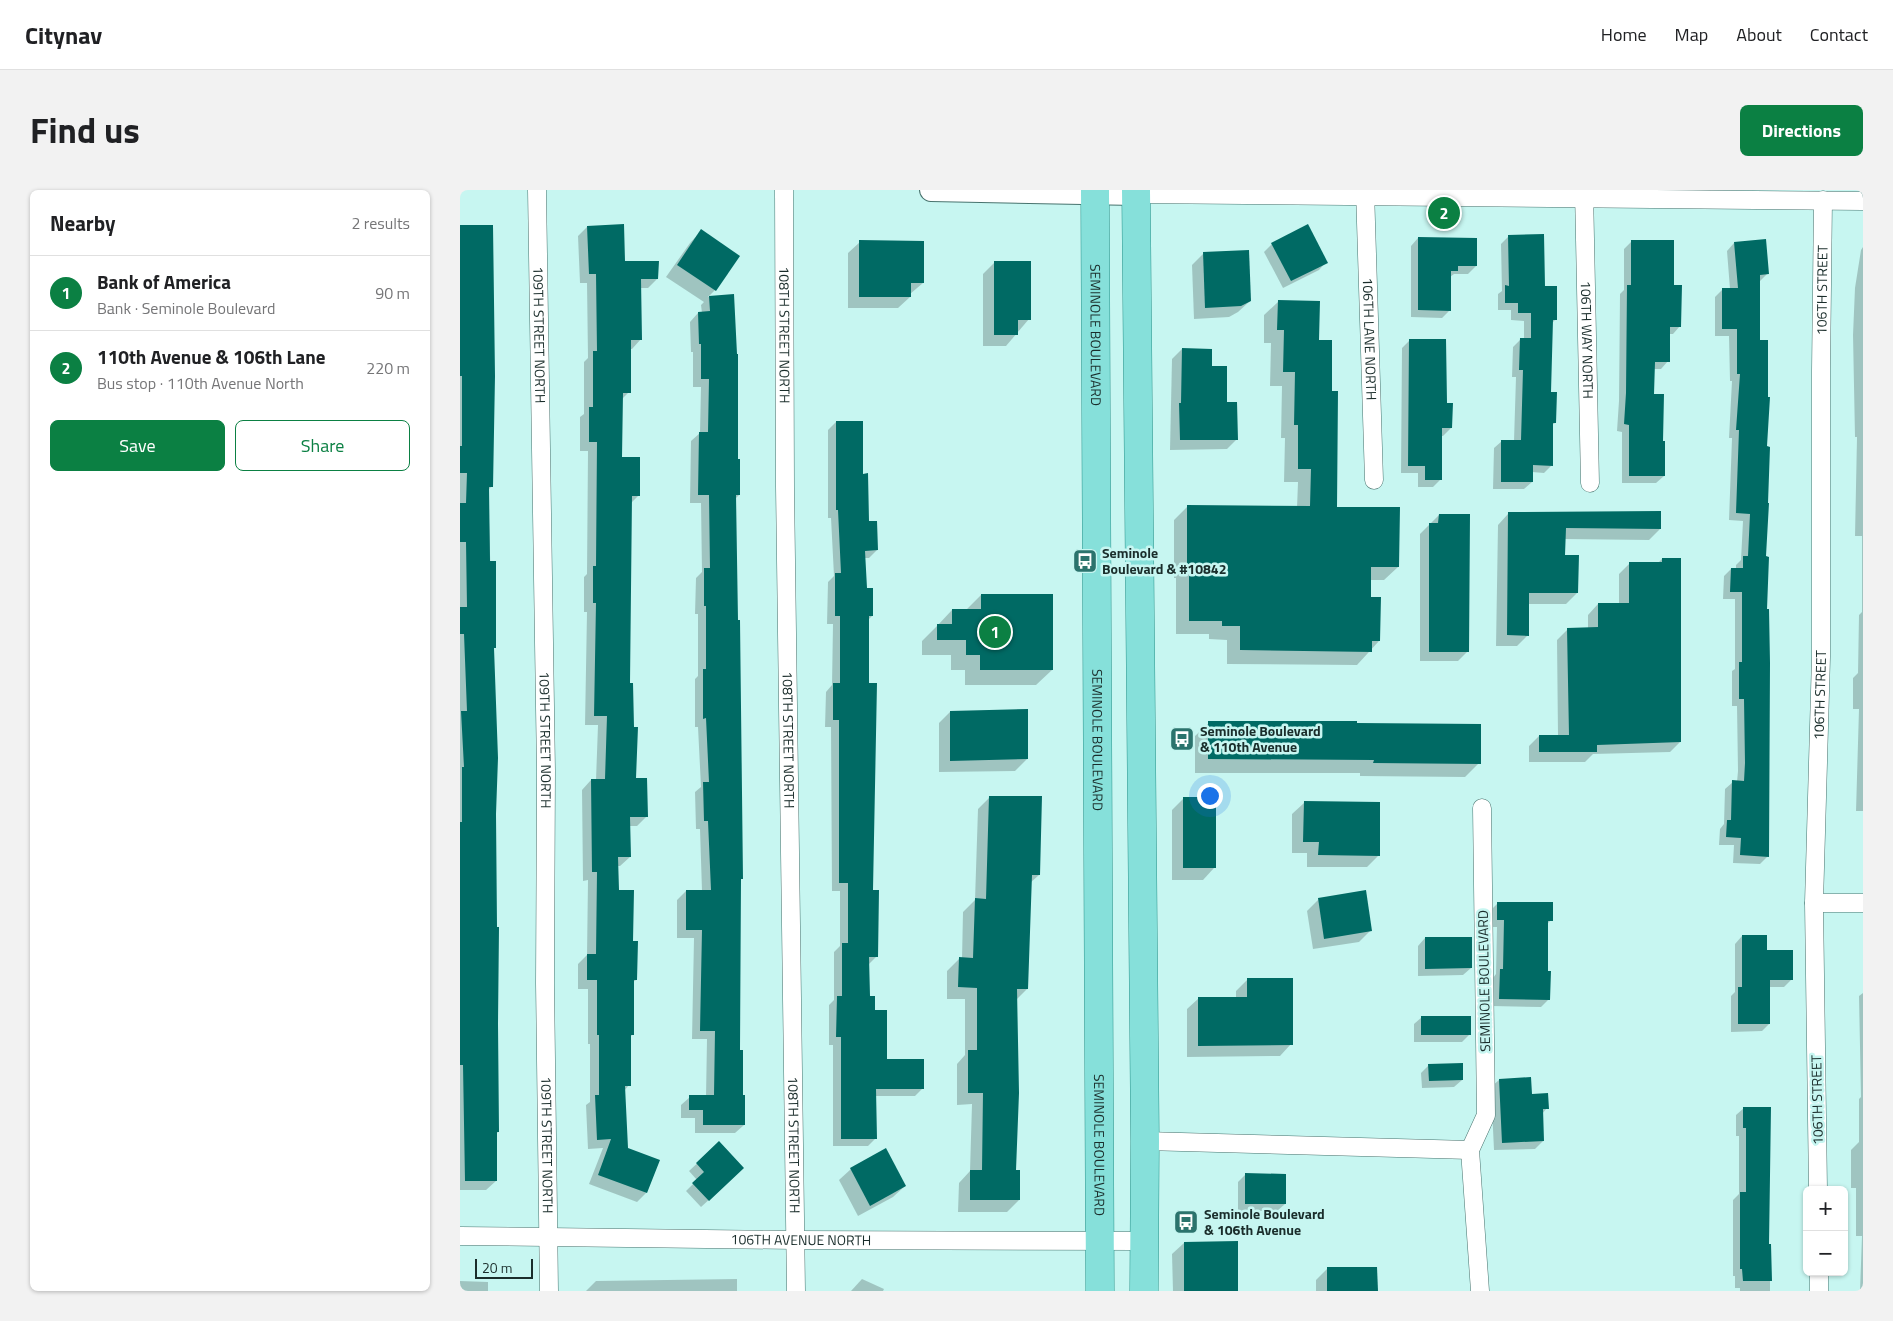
<!DOCTYPE html>
<meta charset="utf-8">
<style>
:root{--surface:#fff;--page:#f2f2f2;--text:#202124;--muted:#757577;--line:#e0e0e0;--accent:#0b8043}
body{margin:0;font-family:"Titillium Web",sans-serif;background:var(--page);color:var(--text)}
.controls{position:absolute;right:15px;bottom:15px;display:grid;overflow:hidden;border-radius:8px;box-shadow:0 1px 4px #0004}
.controls button{width:45px;height:45px;display:grid;place-items:center;padding:0;border:0;border-bottom:1px solid var(--line);background:var(--surface);color:var(--text);font:25px sans-serif}
.scale{position:absolute;left:15px;bottom:12px;width:58px;box-sizing:border-box;padding-left:5px;border:2px solid #1a2d2b;border-top:0;font-size:14px;line-height:18px;white-space:nowrap;color:#1a2d2b;-webkit-text-stroke:4px #c7f6f1;paint-order:stroke}
.you{position:absolute;left:749px;top:605px;width:18px;height:18px;margin:-12px;border:4px solid #fff;border-radius:50%;background:#1a73e8;box-shadow:0 0 0 8px #1a73e833}
.badge{display:grid;place-items:center;width:32px;height:32px;border-radius:50%;background:var(--accent);color:#fff;font-size:16px;font-weight:700}
.pin{position:absolute;translate:-50% -50%;border:2px solid #fff;box-shadow:0 1px 5px #0006}
.list{margin:0;padding:0;list-style:none}
h2{display:flex;justify-content:space-between;align-items:center;height:65px;margin:0;padding:0 20px;font-size:21px}
h2 small{font-size:16px;font-weight:400;color:var(--muted)}
.list li{display:grid;grid-template-columns:32px 1fr auto;gap:15px;align-items:center;box-sizing:border-box;height:75px;padding:0 20px;border-top:1px solid var(--line)}
.list b{display:block;font-size:19px;white-space:nowrap}
.list p{margin:0;font-size:16px;white-space:nowrap;color:var(--muted)}
.list em{font-size:16px;font-style:normal;color:var(--muted)}
.actions{display:flex;gap:10px;padding:15px 20px}
.actions a{flex:1;padding:11px 0;border:1px solid var(--accent);border-radius:8px;text-align:center;font-size:18px;color:var(--accent)}
.actions .main{background:var(--accent);color:#fff}
.map{position:relative;flex:none;width:1403px;height:1101px;overflow:hidden;border-radius:8px}
header{display:flex;align-items:center;gap:30px;box-sizing:border-box;height:70px;padding:0 25px;background:var(--surface);border-bottom:1px solid var(--line)}
header strong{font-size:24px}
nav{display:flex;gap:28px;margin-inline-start:auto;font-size:18px}
.intro{display:flex;align-items:center;justify-content:space-between;box-sizing:border-box;height:120px;padding:0 30px}
h1{margin:0;font-size:35px}
.button{padding:12px 22px;border-radius:8px;background:var(--accent);color:#fff;font-size:18px;font-weight:700}
main{display:flex;gap:30px;padding:0 30px}
aside{flex:1;background:var(--surface);border-radius:8px;box-shadow:0 1px 4px #0004}
.map>svg:first-child{display:block}
</style>
<header>
<strong>Citynav</strong>
<nav><a>Home</a><a>Map</a><a>About</a><a>Contact</a></nav>
</header>
<div class="intro"><h1>Find us</h1><a class="button">Directions</a></div>
<main>
<aside>
<h2>Nearby<small>2 results</small></h2>
<ul class="list">
<li><span class="badge">1</span><div><b>Bank of America</b><p>Bank · Seminole Boulevard</p></div><em>90 m</em></li>
<li><span class="badge">2</span><div><b>110th Avenue &amp; 106th Lane</b><p>Bus stop · 110th Avenue North</p></div><em>220 m</em></li>
</ul>
<div class="actions"><a class="main">Save</a><a>Share</a></div>
</aside>
<div class="map">
<svg width="1403" height="1101" viewBox="0 0 1403 1101">
<rect width="100%" height="100%" fill="#c7f6f1"/>
<!-- shadow -->
<g fill="#0003">
<polygon points="0,36 32,296 28,300 33,459 38,942 36,944 36,991 26,1000 0,1000"/>
<polygon points="127,37 164,72 197,89 188,98 180,98 181,149 172,159 169,159 169,202 161,210 160,268 179,305 170,314 169,495 175,590 187,626 177,636 169,636 170,667 160,676 157,676 157,701 172,752 176,790 173,792 173,844 169,848 169,895 164,901 166,959 186,1003 177,1012 129,994 143,958 128,959 126,915 130,912 130,854 128,854 128,799 118,799 118,774 127,765 128,690 123,691 122,600 131,590 136,590 138,535 125,535 127,422 124,422 124,387 127,384 128,261 120,261 120,227 124,224 124,172 128,168 127,93 120,93 118,46"/>
<polygon points="241,41 255,100 248,107 273,106 276,270 279,305 275,309 282,688 280,691 279,861 284,935 275,943 235,943 235,928 221,928 221,915 230,907 246,907 247,849 232,849 234,748 217,748 217,710 226,701 242,701 240,639 236,639 235,602 241,597 238,537 235,537 235,489 238,486 238,424 235,424 236,388 242,382 241,313 230,313 231,251 240,243 241,197 233,197 233,162 231,162 230,132 238,123 242,123 241,115 244,112 206,87 230,53"/>
<polygon points="1049,46 1084,97 1095,130 1092,133 1089,203 1095,233 1092,235 1092,275 1084,283 1072,282 1072,292 1064,299 1033,299 1034,258 1042,251 1054,251 1056,187 1052,187 1053,157 1060,150 1064,150 1064,131 1051,130 1051,120 1038,120 1038,104 1042,101 1041,54"/>
<polygon points="958,48 1016,76 1008,84 994,84 990,87 989,121 982,128 951,127 951,56"/>
<polygon points="400,52 463,93 450,104 450,107 438,118 388,118 388,63"/>
<polygon points="1171,52 1213,97 1220,136 1213,144 1208,144 1208,171 1201,179 1194,179 1193,205 1202,252 1204,286 1196,293 1162,293 1162,242 1157,241 1159,211 1160,104 1164,100 1164,59"/>
<polygon points="1274,53 1307,84 1300,91 1299,151 1306,258 1304,368 1308,666 1300,674 1273,673 1274,655 1259,655 1260,639 1264,634 1265,599 1273,592 1277,592 1278,581 1277,516 1272,516 1272,481 1275,479 1275,409 1263,409 1264,386 1271,379 1276,379 1276,375 1281,370 1283,331 1269,330 1272,248 1269,248 1272,191 1270,191 1269,146 1255,146 1255,107 1263,99 1270,99 1267,61"/>
<polygon points="812,54 866,72 859,80 823,98 804,62"/>
<polygon points="1403,57 1403,621 1396,621 1399,519 1393,519 1393,488 1398,483 1399,425 1402,422 1402,346 1395,346 1397,247 1395,247 1393,145 1395,98 1401,60"/>
<polygon points="744,63 790,111 778,122 769,127 734,129 732,75"/>
<polygon points="535,72 569,129 546,156 523,156 523,84"/>
<polygon points="818,112 857,151 871,202 876,318 938,377 924,390 910,390 910,408 919,451 897,475 767,474 767,450 749,449 749,444 716,444 716,388 714,388 714,330 728,316 837,318 838,292 824,292 825,248 821,248 822,196 810,196 811,153 804,153 804,125"/>
<polygon points="949,151 986,214 991,238 983,246 981,246 981,289 973,297 958,297 958,283 941,283 942,158"/>
<polygon points="722,159 750,178 766,214 777,249 767,259 710,260 712,169"/>
<polygon points="376,232 402,285 408,333 417,360 409,368 404,368 405,399 412,426 408,430 411,701 417,766 409,774 409,807 425,870 463,898 455,906 415,906 416,948 408,956 373,956 373,855 369,855 369,815 374,810 374,762 380,756 380,701 372,701 371,537 365,537 366,502 372,495 373,434 367,434 368,392 374,386 371,328 368,328 368,240"/>
<polygon points="1048,324 1200,339 1189,350 1104,349 1104,366 1117,403 1106,414 1068,414 1068,445 1057,456 1036,456 1038,335"/>
<polygon points="979,325 1008,461 998,471 960,471 960,344"/>
<polygon points="1202,369 1220,552 1210,562 1133,564 1125,572 1069,572 1069,556 1079,546 1098,546 1097,450 1108,439 1128,439 1128,425 1138,414 1159,414 1159,384 1170,373 1198,373"/>
<polygon points="521,405 592,480 576,495 505,495 505,480 491,480 491,465 462,465 462,451 477,436 492,420 506,420"/>
<polygon points="490,522 567,569 555,581 479,582 479,533"/>
<polygon points="749,533 1019,573 1005,587 900,586 900,583 735,583 735,546"/>
<polygon points="530,607 579,685 570,693 567,799 556,810 555,981 559,1010 547,1022 498,1022 499,993 510,981 512,914 497,915 497,874 505,865 505,809 487,809 487,781 500,768 502,769 503,722 515,710 518,619"/>
<polygon points="724,608 754,678 743,690 712,690 712,620"/>
<polygon points="844,613 918,666 907,677 847,677 847,663 832,663 832,624"/>
<polygon points="859,709 911,740 899,752 853,759 847,721"/>
<polygon points="1038,713 1091,730 1087,734 1088,810 1081,817 1032,816 1033,788 1036,784 1037,737 1030,737 1030,721"/>
<polygon points="1282,746 1306,761 1332,789 1324,797 1309,797 1309,834 1302,841 1271,842 1271,806 1275,802 1275,754"/>
<polygon points="965,748 1011,778 1003,785 958,786 958,756"/>
<polygon points="1403,757 1403,1101 1400,1101 1402,1046 1396,1046 1396,998 1391,998 1391,960 1399,952 1399,909 1401,907 1399,806 1403,803"/>
<polygon points="788,789 831,854 820,866 727,867 727,819 739,808 776,808 776,801"/>
<polygon points="962,827 1010,844 1002,852 954,852 954,834"/>
<polygon points="969,875 1002,890 994,897 962,898 961,883"/>
<polygon points="1039,890 1071,905 1087,918 1082,924 1083,951 1075,959 1034,960 1031,897"/>
<polygon points="1284,918 1308,1056 1310,1056 1310,1101 1280,1101 1280,1098 1275,1098 1275,1086 1273,1086 1273,1010 1279,1004 1279,946 1276,946 1276,925"/>
<polygon points="259,953 275,986 241,1017 226,1001 237,990 229,981"/>
<polygon points="391,979 445,996 433,1007 398,1026 379,990"/>
<polygon points="786,984 825,1014 817,1021 778,1021 778,992"/>
<polygon points="724,1053 777,1101 713,1101 712,1064"/>
<polygon points="867,1079 916,1101 856,1101 856,1090"/>
<polygon points="277,1089 277,1101 126,1101 136,1091"/>
<polygon points="402,1089 424,1099 423,1101 391,1101"/>
<polygon points="0,1091 28,1092 28,1101 0,1101"/>
</g>
<!-- building -->
<g fill="#006a64">
<polygon points="164,34 165,71 199,71 198,89 181,89 182,150 171,150 171,203 163,203 162,267 180,267 180,306 172,306 170,493 173,493 174,537 178,537 176,588 187,588 188,627 170,627 171,667 158,667 159,700 174,700 173,751 178,751 177,790 174,790 174,845 171,845 171,896 165,896 168,958 200,970 187,1003 138,985 151,949 137,950 135,905 139,905 139,845 137,845 137,790 127,790 127,764 136,764 137,682 132,682 131,589 145,589 147,526 134,526 136,413 133,413 133,376 136,376 137,252 129,252 129,217 133,217 133,161 137,161 136,84 129,84 127,36"/>
<polygon points="848,34 868,73 831,91 811,53"/>
<polygon points="0,35 33,35 35,186 33,297 29,297 30,371 36,371 36,458 34,458 38,568 36,624 37,737 39,737 38,834 39,942 37,942 37,991 5,991 3,875 0,875 0,632 2,632 2,577 4,577 1,521 7,521 4,444 0,444 0,417 7,417 6,352 0,352 0,313 6,313 7,283 0,283 0,256 2,256 2,186 0,186"/>
<polygon points="241,39 280,66 256,101 217,75"/>
<polygon points="1084,44 1085,96 1097,96 1097,130 1093,130 1091,202 1097,202 1096,233 1093,233 1093,276 1073,275 1073,292 1041,292 1041,250 1061,250 1063,180 1059,180 1060,148 1071,148 1071,123 1058,123 1058,113 1045,113 1045,95 1049,96 1048,45"/>
<polygon points="958,47 1017,48 1017,76 998,76 998,81 991,81 991,121 958,120"/>
<polygon points="1306,49 1309,84 1300,85 1300,150 1308,150 1308,207 1310,207 1307,256 1310,257 1308,313 1309,313 1306,366 1309,367 1307,419 1309,419 1310,473 1309,667 1280,665 1281,648 1266,647 1267,630 1271,630 1272,590 1284,591 1285,573 1284,509 1279,509 1279,472 1282,472 1282,402 1270,402 1271,378 1283,378 1283,366 1288,366 1290,324 1276,323 1279,240 1276,240 1280,184 1277,184 1277,139 1262,139 1262,98 1278,98 1274,52"/>
<polygon points="399,50 464,51 464,93 451,93 451,107 399,107"/>
<polygon points="1171,50 1214,50 1214,95 1222,95 1221,137 1210,137 1210,172 1195,172 1194,204 1204,204 1203,251 1205,251 1205,286 1169,286 1169,235 1164,234 1166,203 1167,95 1171,95"/>
<polygon points="789,60 791,111 781,116 745,118 743,62"/>
<polygon points="534,71 571,71 571,130 558,130 558,145 534,145"/>
<polygon points="274,104 277,164 278,164 278,269 280,269 280,305 276,305 278,430 280,430 283,689 281,689 280,860 283,860 283,905 285,905 285,935 243,935 243,920 229,920 229,905 254,905 255,841 240,841 242,740 226,740 226,700 251,700 248,631 244,631 243,592 249,592 246,528 243,529 243,479 246,479 246,416 244,416 244,378 250,378 249,305 238,305 239,242 248,242 249,189 241,189 241,154 239,154 238,122 250,121 249,106"/>
<polygon points="818,110 860,111 859,150 872,150 872,201 878,201 877,317 940,317 939,377 911,377 911,407 921,407 920,451 912,451 912,462 780,460 780,436 762,436 762,431 729,431 729,375 727,375 727,315 850,316 851,279 838,279 838,235 834,235 835,182 823,182 824,140 817,140"/>
<polygon points="949,149 986,149 987,213 993,213 992,238 982,238 982,290 965,290 965,276 948,276"/>
<polygon points="722,158 752,159 752,176 767,176 767,212 777,212 778,250 720,250 719,213 721,213"/>
<polygon points="376,231 403,231 403,284 408,283 409,331 417,331 418,360 405,361 407,398 413,398 413,426 409,426 409,493 417,493 413,700 419,700 418,767 409,767 410,806 415,806 415,820 427,820 427,869 464,869 464,899 416,899 417,949 381,949 381,847 376,847 377,806 382,806 382,753 388,753 388,693 379,693 379,530 373,530 373,493 380,493 380,426 375,426 375,383 381,383 378,320 376,320"/>
<polygon points="1201,321 1201,339 1106,338 1105,365 1119,365 1118,403 1069,403 1069,446 1047,445 1048,322"/>
<polygon points="979,324 1010,324 1009,462 969,462 969,333 978,333"/>
<polygon points="1202,368 1221,368 1221,552 1137,555 1137,562 1079,562 1079,545 1109,545 1107,438 1138,437 1138,413 1169,413 1169,372 1202,372"/>
<polygon points="521,404 593,404 593,480 520,480 520,465 506,465 506,450 477,450 477,434 492,434 492,419 521,419"/>
<polygon points="568,519 568,569 490,571 490,521"/>
<polygon points="748,531 897,531 897,533 1021,534 1021,574 913,573 914,570 748,569"/>
<polygon points="529,606 582,606 580,685 572,685 568,799 557,799 559,903 556,980 560,980 560,1010 510,1010 510,980 522,980 523,903 508,903 508,860 517,860 517,798 498,797 499,767 513,768 515,708 526,709"/>
<rect x="723" y="607" width="33" height="71"/>
<polygon points="844,611 920,612 920,666 858,665 859,652 843,652"/>
<polygon points="906,700 912,741 864,749 858,708"/>
<polygon points="1037,712 1093,712 1093,731 1088,731 1088,781 1091,781 1090,810 1039,809 1040,779 1043,779 1044,730 1037,730"/>
<polygon points="1282,745 1307,745 1307,760 1333,760 1333,790 1310,790 1310,834 1278,834 1278,797 1282,797"/>
<polygon points="965,747 1012,747 1012,778 965,779"/>
<polygon points="787,788 833,788 833,855 738,856 738,807 787,807"/>
<rect x="961" y="826" width="50" height="19"/>
<polygon points="1003,873 1003,890 969,891 968,874"/>
<polygon points="1071,887 1072,904 1088,903 1089,919 1083,919 1084,951 1042,953 1039,889"/>
<polygon points="1283,917 1311,917 1309,1054 1311,1054 1312,1091 1283,1091 1282,1079 1280,1079 1280,1002 1286,1002 1286,938 1283,938"/>
<polygon points="259,951 284,978 249,1011 232,993 244,982 236,973"/>
<polygon points="426,958 446,996 410,1016 390,978"/>
<polygon points="785,983 826,984 826,1014 785,1014"/>
<polygon points="778,1051 778,1101 724,1101 724,1052"/>
<polygon points="867,1077 917,1077 918,1101 867,1101"/>
</g>
<g fill="none" stroke-linecap="round" stroke-linejoin="round">
<defs>
<g id="minor">
<path id="s1" d="M77 0 86 581 85 793 89 1101"/>
<path id="s2" d="M324 0 325 297 336 1101"/>
<path id="s3" d="M905 0 914 290"/>
<path id="s4" d="M1124 0 1130 293"/>
<polyline points="676,4 1403,11"/>
<polyline points="1354,713 1403,713"/>
<polyline points="685,951 1010,960"/>
<path id="s5" d="M1358 1000 1354 713 1361 467V181L1363 10"/>
<path id="s6" d="M0 1046 335 1050 683 1051"/>
<polyline points="1359,1082 1359,1101"/>
<polyline points="1020,1101 1010,960 1026,925 1022,618"/>
</g>
<polyline id="tertiary" points="471,0 676,4"/>
<g id="primary">
<path id="s7" d="M635 0 640 1101"/>
<polyline points="676,0 685,951 684,1101"/>
</g>
</defs>
<!-- minor casing -->
<use href="#minor" stroke="#48736e" stroke-width="19"/>
<!-- tertiary casing -->
<use href="#tertiary" stroke="#48736e" stroke-width="24"/>
<!-- primary casing -->
<use href="#primary" stroke="#2c948c" stroke-width="29"/>
<!-- minor -->
<use href="#minor" stroke="#fff" stroke-width="18"/>
<!-- tertiary -->
<use href="#tertiary" stroke="#fff" stroke-width="22"/>
<!-- primary -->
<use href="#primary" stroke="#86e0da" stroke-width="28"/>
</g>
<!-- icons -->
<defs>
<symbol id="bus-square" viewBox="-11 -11 22 22"><rect x="-9" y="-9" width="18" height="18" rx="4" fill="#2b736d" stroke="#c7f6f1"/><path d="M-5-6H5V4H4V6H2V4H-2V6H-4V4H-5ZM-3.5-4V0h7V-4ZM-3.5 1.2v1.5H-2V1.2ZM2 1.2v1.5H3.5V1.2Z" fill="#fff"/></symbol>
</defs>
<g fill-rule="evenodd">
<use href="#bus-square" x="611" y="357" width="28" height="28"/>
<use href="#bus-square" x="708" y="535" width="28" height="28"/>
<use href="#bus-square" x="712" y="1018" width="28" height="28"/>
</g>
<g text-anchor="middle" stroke-width="5" stroke-linejoin="round" paint-order="stroke">
<!-- street labels -->
<g font-size="14" fill="#1a2d2b" stroke="#c7f6f1">
<text dy="5" stroke="none"><textPath href="#s5" startOffset="900">106TH STREET</textPath></text>
<text dy="5" stroke="none"><textPath href="#s1" startOffset="145">109TH STREET NORTH</textPath></text>
<text dy="5" stroke="none"><textPath href="#s2" startOffset="145">108TH STREET NORTH</textPath></text>
<text dy="5" stroke="none"><textPath href="#s7" startOffset="145">SEMINOLE BOULEVARD</textPath></text>
<text dy="5" stroke="none"><textPath href="#s3" startOffset="149">106TH LANE NORTH</textPath></text>
<text dy="5" stroke="none"><textPath href="#s4" startOffset="150">106TH WAY NORTH</textPath></text>
<text dy="5" stroke="none"><textPath href="#s5" startOffset="495">106TH STREET</textPath></text>
<text dy="5" stroke="none"><textPath href="#s1" startOffset="550">109TH STREET NORTH</textPath></text>
<text dy="5" stroke="none"><textPath href="#s2" startOffset="550">108TH STREET NORTH</textPath></text>
<text dy="5" stroke="none"><textPath href="#s7" startOffset="550">SEMINOLE BOULEVARD</textPath></text>
<text transform="translate(1024 791) rotate(-91)" y="5">SEMINOLE BOULEVARD</text>
<text transform="translate(1357 910) rotate(-91)" y="5">106TH STREET</text>
<text dy="5" stroke="none"><textPath href="#s1" startOffset="955">109TH STREET NORTH</textPath></text>
<text dy="5" stroke="none"><textPath href="#s2" startOffset="955">108TH STREET NORTH</textPath></text>
<text dy="5" stroke="none"><textPath href="#s7" startOffset="955">SEMINOLE BOULEVARD</textPath></text>
<text dy="5" stroke="none"><textPath href="#s6" startOffset="341">106TH AVENUE NORTH</textPath></text>
</g>
<!-- poi labels -->
<g font-size="14" font-weight="bold" fill="#1a2d2b" stroke="#c7f6f1" text-anchor="start">
<text x="642" y="368">Seminole<tspan x="642" dy="16">Boulevard &amp; #10842</tspan></text>
<text x="740" y="546">Seminole Boulevard<tspan x="740" dy="16">&amp; 110th Avenue</tspan></text>
<text x="744" y="1029">Seminole Boulevard<tspan x="744" dy="16">&amp; 106th Avenue</tspan></text>
</g>
</g>
</svg>
<div class="controls">
<button>+</button>
<button>−</button>
</div>
<div class="scale">20 m</div>
<div class="you"></div>
<div class="pin badge" style="left:535px;top:442px">1</div>
<div class="pin badge" style="left:984px;top:23px">2</div>
</div>
</main>
